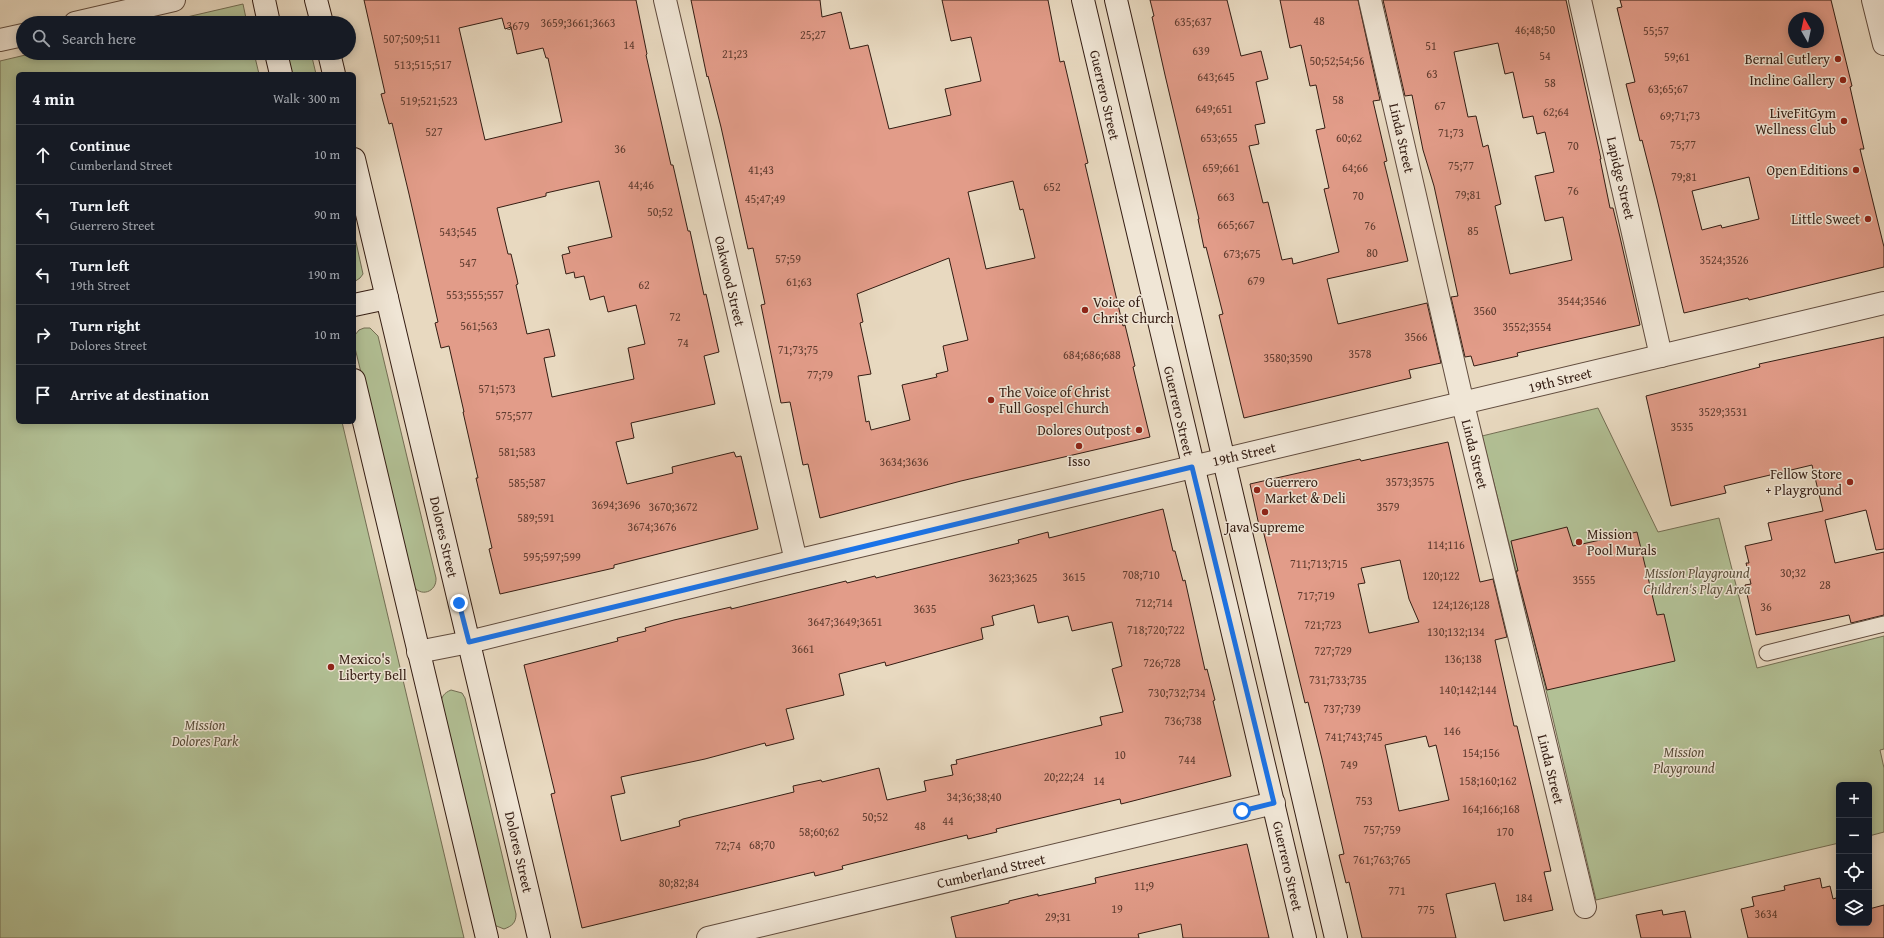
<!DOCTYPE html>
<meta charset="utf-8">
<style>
:root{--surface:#171b24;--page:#20242c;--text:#f1f3f6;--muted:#9ea1a6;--line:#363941}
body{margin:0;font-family:"Gentium Book Plus",serif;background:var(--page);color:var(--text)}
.controls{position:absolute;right:12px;bottom:12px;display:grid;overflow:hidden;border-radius:6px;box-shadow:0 2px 10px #0003}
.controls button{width:36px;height:36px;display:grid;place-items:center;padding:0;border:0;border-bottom:1px solid var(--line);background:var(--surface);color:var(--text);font:20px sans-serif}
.compass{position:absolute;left:1788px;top:12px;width:36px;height:36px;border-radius:50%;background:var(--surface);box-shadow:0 2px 10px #0003;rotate:351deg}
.stop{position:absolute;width:12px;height:12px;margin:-9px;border:3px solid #1a73e8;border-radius:50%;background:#fff}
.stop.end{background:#1a73e8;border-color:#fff;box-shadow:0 1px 4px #0008}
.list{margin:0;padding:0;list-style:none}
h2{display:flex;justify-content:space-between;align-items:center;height:52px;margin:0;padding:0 16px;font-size:17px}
h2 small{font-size:13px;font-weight:400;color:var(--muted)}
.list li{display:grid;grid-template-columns:26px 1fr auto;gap:12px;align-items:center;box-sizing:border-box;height:60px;padding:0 16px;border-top:1px solid var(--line)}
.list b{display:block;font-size:15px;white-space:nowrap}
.list p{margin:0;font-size:13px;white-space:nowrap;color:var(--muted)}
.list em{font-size:13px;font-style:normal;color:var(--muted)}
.icon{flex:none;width:22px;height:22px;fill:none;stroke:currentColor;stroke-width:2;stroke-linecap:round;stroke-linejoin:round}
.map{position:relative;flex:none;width:1884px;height:938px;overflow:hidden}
.search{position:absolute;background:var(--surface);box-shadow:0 2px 10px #0003;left:16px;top:16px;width:340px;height:44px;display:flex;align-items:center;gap:10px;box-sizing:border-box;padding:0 14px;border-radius:22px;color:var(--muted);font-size:15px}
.panel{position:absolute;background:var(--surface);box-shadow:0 2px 10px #0003;left:16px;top:72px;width:340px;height:352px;border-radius:6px}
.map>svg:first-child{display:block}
</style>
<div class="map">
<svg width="1884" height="938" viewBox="0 0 1884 938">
<rect width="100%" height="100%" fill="#e8d9c0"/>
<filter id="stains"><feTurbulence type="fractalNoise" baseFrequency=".005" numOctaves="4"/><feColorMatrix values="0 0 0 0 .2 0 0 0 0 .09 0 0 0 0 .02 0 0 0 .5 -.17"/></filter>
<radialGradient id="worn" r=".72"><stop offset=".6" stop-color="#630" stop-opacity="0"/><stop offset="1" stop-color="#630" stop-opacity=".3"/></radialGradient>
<!-- green -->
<g fill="#b2c095" stroke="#736e54">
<polygon points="243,4 247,23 161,23"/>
<polygon points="34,53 254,53 259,74 18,74 18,422 342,422 464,938 0,938 0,61"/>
<polygon points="285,53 311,53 316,74 290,74"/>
<polygon points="354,233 363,274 360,278 354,282"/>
<path d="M364 328H370L378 336 436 578C437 592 420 598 413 585L355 348V335L359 330Z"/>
<polygon points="1598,408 1658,532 1719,518 1757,668 1884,636 1884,749 1880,750 1884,768 1884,832 1869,836 1869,785 1839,785 1839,843 1596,900 1548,698 1482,436"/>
<path d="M451 690 462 693 465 698 516 914C516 923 512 926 504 929L494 925 440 704C442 696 444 693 451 690Z"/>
</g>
<!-- building -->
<g fill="#e29c89" stroke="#341d13" fill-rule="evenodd">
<path d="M364 0H636L647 54 646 55 671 165H673L688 231H690L704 295 706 294 719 352 704 356 715 404 631 423 634 438 616 442 627 484 673 473 672 467 734 452 736 457 741 456 758 529 614 565V568L500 594 489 549 492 548 476 478H478L463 412H464L449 346 441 348 435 323 438 322 409 194 392 123 389 124 381 94 385 93ZM502 18 505 29 511 27 517 54 543 48 546 58H548L562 122 485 140 459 28ZM599 181 612 237 568 247 570 253 562 255 566 274 574 272 575 278 584 276 590 300 604 296 608 312 636 305 645 344 628 348 634 379 552 397 544 358 555 356 549 329 527 334 516 285 518 284 517 279 511 254H508L497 208 546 196V193Z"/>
<path d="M691 0H820L822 17 841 12 850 49 868 45 889 129 951 115 945 89 981 81 971 37 951 41 942 0H1048L1060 62 1064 61 1088 163 1085 164 1123 326 1125 325 1135 366 1133 367 1150 437 961 481 820 518 808 464 803 465 790 402 781 403 761 305 765 304 753 248 748 249 721 127 708 76 707 77ZM1013 181 1020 210 1023 209 1035 258 986 269 968 192ZM949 258 968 340 943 346 948 371 936 374 937 377 902 385 910 420 871 430 869 421 866 422 858 376 871 374 860 323 863 322 857 294Z"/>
<polygon points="1150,0 1227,0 1241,56 1261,51 1268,79 1256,82 1265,123 1255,125 1259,144 1249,146 1263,203 1268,202 1282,260 1292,258 1293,264 1339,252 1324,189 1329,188 1316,130 1325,128 1316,85 1310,86 1301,45 1290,48 1280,0 1358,0 1380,100 1373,101 1387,161 1384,162 1387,174 1408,261 1327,279 1338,324 1427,303 1441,363 1409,370 1411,378 1244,418 1219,315 1223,314 1206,247 1204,248 1198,219 1199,219 1165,75 1152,17 1154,16"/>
<path d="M1383 0H1566L1601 159H1600L1610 208H1613L1620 237 1640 325 1517 353 1518 356 1474 366 1471 356 1465 357 1451 297 1458 296 1434 186 1423 150 1412 95 1405 96ZM1498 43 1505 74 1513 72 1523 118 1533 116 1537 134 1545 132 1554 172 1535 176 1545 221 1563 217 1572 260 1510 274 1495 206 1501 204 1488 145 1483 147 1476 116 1468 117 1454 52Z"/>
<path d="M1620 0H1831L1852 86 1850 87 1864 149H1860L1884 247V267L1749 300 1748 298 1684 313 1657 199 1642 140 1640 141 1626 84 1635 82 1617 8 1622 7ZM1794 18H1818V42H1794ZM1749 177 1759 219 1722 228 1721 225 1702 230 1692 191Z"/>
<polygon points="1884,337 1884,549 1876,550 1866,510 1825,520 1835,563 1884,552 1884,615 1851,623 1849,615 1756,635 1745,585 1751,584 1746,563 1749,563 1745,546 1772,540 1768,523 1823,511 1812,465 1724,486 1726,493 1671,506 1646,396 1760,367 1759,364"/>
<path d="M1448 442 1480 582 1493 579 1507 637 1495 640 1514 726H1517L1551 871 1544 872 1553 910 1504 921 1495 883 1446 894 1456 938H1362L1349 882 1346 883 1339 855 1344 854 1322 759 1308 702 1305 703 1263 530H1260L1250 484 1360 459 1361 461ZM1400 560 1409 599 1419 622 1369 633 1358 584 1365 583 1361 568ZM1426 736 1429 747 1436 745 1449 800 1399 811 1385 745Z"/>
<path d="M1163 509 1173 551H1175L1183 581 1185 580 1205 670 1207 669 1215 700 1213 701 1231 776 1121 804 1120 799 996 829 997 832 968 839 967 835 842 866 843 869 815 876 814 872 582 928 551 794 555 793 524 665 618 641 617 638 646 631 645 628 674 620 731 607V609L846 581 847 583 875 576 876 578 1019 543 1018 540 1048 532 1049 538ZM1034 605 1038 623 1068 616 1072 631 1112 622 1122 666 1112 669 1123 712 1100 717 1102 725 956 760 957 764 951 765 953 775 924 781 926 791 887 800 879 768 822 782 821 780 793 786 794 792 683 819 679 821 680 826 621 841 611 796 625 793 621 777 705 759 765 743 766 746 794 739 786 709 844 695 839 674 885 662 886 666 983 639 981 628 994 625 992 616Z"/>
<polygon points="1567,527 1573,546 1637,532 1657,615 1664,614 1675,661 1547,690 1516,571 1518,571 1511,541"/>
<polygon points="1247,844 1269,938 1183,938 1181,924 1138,934 1139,938 956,938 951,917 1009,903 1009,901 1038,894 1038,896 1096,883 1095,878"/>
<polygon points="1820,878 1822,888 1830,886 1833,899 1839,897 1839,923 1869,923 1869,909 1884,905 1884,938 1748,938 1741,909 1754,906 1752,897 1785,890 1784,886"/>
<polygon points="1662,910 1663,915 1685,911 1691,938 1641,938 1636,915"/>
</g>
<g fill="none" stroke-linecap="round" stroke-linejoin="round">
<defs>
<polyline id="service" points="1767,653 1884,624"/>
<g id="minor">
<polyline points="665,0 796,561"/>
<polyline points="1370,0 1463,404 1585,907"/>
<polyline points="1580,0 1661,356"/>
<polyline points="418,652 469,642 796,561 1884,303"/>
<polyline points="708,938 1274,803"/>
</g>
<g id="tertiary">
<polyline points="1873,0 1884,44"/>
<polyline points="75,23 174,0"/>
<polyline points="0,40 23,35"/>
</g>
<g id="secondary">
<polyline points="264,0 269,23"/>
<polyline points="316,0 322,23"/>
<polyline points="1083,0 1305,938"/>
<polyline points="1116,0 1336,938"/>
<polyline points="276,53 281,74"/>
<polyline points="329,53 334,74"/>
<polyline points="354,159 539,938"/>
<polyline points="354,305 387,298"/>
<polyline points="354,380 487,938"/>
</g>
</defs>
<!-- service casing -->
<use href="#service" stroke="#614c3e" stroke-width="17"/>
<!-- minor casing -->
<use href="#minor" stroke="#614c3e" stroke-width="24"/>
<!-- tertiary casing -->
<use href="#tertiary" stroke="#614c3e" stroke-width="24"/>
<!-- secondary casing -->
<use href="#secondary" stroke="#341d13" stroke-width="24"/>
<!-- service -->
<use href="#service" stroke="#f0e6d6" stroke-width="15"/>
<!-- minor -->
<use href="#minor" stroke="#f0e6d6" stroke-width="22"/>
<!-- tertiary -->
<use href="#tertiary" stroke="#f0e6d6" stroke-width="22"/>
<!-- secondary -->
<use href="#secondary" stroke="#f0e6d6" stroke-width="22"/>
</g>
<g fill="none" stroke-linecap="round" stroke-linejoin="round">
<!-- route -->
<polyline stroke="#1a73e8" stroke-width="5" points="459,603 469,642 1192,467 1274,803 1242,811"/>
</g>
<!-- markers -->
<g fill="#8f2418" stroke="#f0e6d6" stroke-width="1.5">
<circle cx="1838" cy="59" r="4"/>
<circle cx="1843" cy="80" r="4"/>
<circle cx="1844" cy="121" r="4"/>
<circle cx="1856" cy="170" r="4"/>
<circle cx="1868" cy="219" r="4"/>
<circle cx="1085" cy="310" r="4"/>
<circle cx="991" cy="400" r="4"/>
<circle cx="1139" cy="430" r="4"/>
<circle cx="1079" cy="446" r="4"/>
<circle cx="1850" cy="482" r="4"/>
<circle cx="1257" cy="490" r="4"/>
<circle cx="1265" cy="512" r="4"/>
<circle cx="1579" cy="542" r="4"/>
<circle cx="331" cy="667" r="4"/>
</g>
<g text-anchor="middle" stroke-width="3" stroke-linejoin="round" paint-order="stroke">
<!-- number labels -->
<g font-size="12" fill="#603d30">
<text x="1319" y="25">48</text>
<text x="1193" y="26">635;637</text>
<text x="578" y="27">3659;3661;3663</text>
<text x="518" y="30">3679</text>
<text x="1535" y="34">46;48;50</text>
<text x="1656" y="35">55;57</text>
<text x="813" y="39">25;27</text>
<text x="412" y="43">507;509;511</text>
<text x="629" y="49">14</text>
<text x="1431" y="50">51</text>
<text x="1201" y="55">639</text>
<text x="735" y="58">21;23</text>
<text x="1545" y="60">54</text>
<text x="1677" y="61">59;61</text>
<text x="1337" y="65">50;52;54;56</text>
<text x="423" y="69">513;515;517</text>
<text x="1432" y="78">63</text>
<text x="1216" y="81">643;645</text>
<text x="1550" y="87">58</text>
<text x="1668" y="93">63;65;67</text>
<text x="1338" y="104">58</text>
<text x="429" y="105">519;521;523</text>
<text x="1440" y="110">67</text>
<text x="1214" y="113">649;651</text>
<text x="1556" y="116">62;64</text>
<text x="1680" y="120">69;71;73</text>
<text x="434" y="136">527</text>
<text x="1451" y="137">71;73</text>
<text x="1219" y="142">653;655</text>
<text x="1349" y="142">60;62</text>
<text x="1683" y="149">75;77</text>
<text x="1573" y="150">70</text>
<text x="620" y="153">36</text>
<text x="1461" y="170">75;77</text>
<text x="1221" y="172">659;661</text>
<text x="1355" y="172">64;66</text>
<text x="761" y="174">41;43</text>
<text x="1684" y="181">79;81</text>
<text x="641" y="189">44;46</text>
<text x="1052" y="191">652</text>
<text x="1573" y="195">76</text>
<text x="1468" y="199">79;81</text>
<text x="1358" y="200">70</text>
<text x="1226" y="201">663</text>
<text x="765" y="203">45;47;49</text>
<text x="660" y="216">50;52</text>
<text x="1236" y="229">665;667</text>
<text x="1370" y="230">76</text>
<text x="1473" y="235">85</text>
<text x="458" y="236">543;545</text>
<text x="1372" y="257">80</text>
<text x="1242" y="258">673;675</text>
<text x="788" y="263">57;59</text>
<text x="1724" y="264">3524;3526</text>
<text x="468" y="267">547</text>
<text x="1256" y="285">679</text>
<text x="799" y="286">61;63</text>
<text x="644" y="289">62</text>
<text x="475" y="299">553;555;557</text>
<text x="1582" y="305">3544;3546</text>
<text x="1485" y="315">3560</text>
<text x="675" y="321">72</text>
<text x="479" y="330">561;563</text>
<text x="1527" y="331">3552;3554</text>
<text x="1416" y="341">3566</text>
<text x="683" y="347">74</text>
<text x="798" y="354">71;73;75</text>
<text x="1360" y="358">3578</text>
<text x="1092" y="359">684;686;688</text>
<text x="1288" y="362">3580;3590</text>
<text x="820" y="379">77;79</text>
<text x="497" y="393">571;573</text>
<text x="1723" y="416">3529;3531</text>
<text x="514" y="420">575;577</text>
<text x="1682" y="431">3535</text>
<text x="517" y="456">581;583</text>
<text x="904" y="466">3634;3636</text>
<text x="1410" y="486">3573;3575</text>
<text x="527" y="487">585;587</text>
<text x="616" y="509">3694;3696</text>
<text x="673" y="511">3670;3672</text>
<text x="1388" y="511">3579</text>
<text x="536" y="522">589;591</text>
<text x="652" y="531">3674;3676</text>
<text x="1446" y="549">114;116</text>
<text x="552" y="561">595;597;599</text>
<text x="1319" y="568">711;713;715</text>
<text x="1793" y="577">30;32</text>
<text x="1141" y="579">708;710</text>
<text x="1441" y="580">120;122</text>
<text x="1074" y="581">3615</text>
<text x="1013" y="582">3623;3625</text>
<text x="1584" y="584">3555</text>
<text x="1825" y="589">28</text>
<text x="1316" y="600">717;719</text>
<text x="1154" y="607">712;714</text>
<text x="1461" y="609">124;126;128</text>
<text x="1766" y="611">36</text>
<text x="925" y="613">3635</text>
<text x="845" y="626">3647;3649;3651</text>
<text x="1323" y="629">721;723</text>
<text x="1156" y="634">718;720;722</text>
<text x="1456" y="636">130;132;134</text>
<text x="803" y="653">3661</text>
<text x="1333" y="655">727;729</text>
<text x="1463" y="663">136;138</text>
<text x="1162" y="667">726;728</text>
<text x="1338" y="684">731;733;735</text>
<text x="1468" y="694">140;142;144</text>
<text x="1177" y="697">730;732;734</text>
<text x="1342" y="713">737;739</text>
<text x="1183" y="725">736;738</text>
<text x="1452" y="735">146</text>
<text x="1354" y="741">741;743;745</text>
<text x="1481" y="757">154;156</text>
<text x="1120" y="759">10</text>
<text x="1187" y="764">744</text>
<text x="1349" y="769">749</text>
<text x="1064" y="781">20;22;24</text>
<text x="1099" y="785">14</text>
<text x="1488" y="785">158;160;162</text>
<text x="974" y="801">34;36;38;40</text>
<text x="1364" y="805">753</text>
<text x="1491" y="813">164;166;168</text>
<text x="875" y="821">50;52</text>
<text x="948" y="825">44</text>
<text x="920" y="830">48</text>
<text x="1382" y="834">757;759</text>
<text x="819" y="836">58;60;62</text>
<text x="1505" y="836">170</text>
<text x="762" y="849">68;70</text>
<text x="728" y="850">72;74</text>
<text x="1382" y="864">761;763;765</text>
<text x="679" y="887">80;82;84</text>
<text x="1144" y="890">11;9</text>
<text x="1397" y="895">771</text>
<text x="1524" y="902">184</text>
<text x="1117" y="913">19</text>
<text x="1426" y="914">775</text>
<text x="1766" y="918">3634</text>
<text x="1058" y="921">29;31</text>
</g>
<!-- poi labels -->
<g font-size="14" fill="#341d13" stroke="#f0e6d6" text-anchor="end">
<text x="1830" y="64">Bernal Cutlery</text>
<text x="1835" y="85">Incline Gallery</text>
<text x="1836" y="118">LiveFitGym<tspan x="1836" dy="16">Wellness Club</tspan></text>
<text x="1848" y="175">Open Editions</text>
<text x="1860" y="224">Little Sweet</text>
<text x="1093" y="307" text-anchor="start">Voice of<tspan x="1093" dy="16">Christ Church</tspan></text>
<text x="999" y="397" text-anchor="start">The Voice of Christ<tspan x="999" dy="16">Full Gospel Church</tspan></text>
<text x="1131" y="435">Dolores Outpost</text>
<text x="1079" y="466" text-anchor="middle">Isso</text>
<text x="1842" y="479">Fellow Store<tspan x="1842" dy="16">+ Playground</tspan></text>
<text x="1265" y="487" text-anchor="start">Guerrero<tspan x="1265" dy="16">Market &amp; Deli</tspan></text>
<text x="1265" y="532" text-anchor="middle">Java Supreme</text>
<text x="1587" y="539" text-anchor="start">Mission<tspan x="1587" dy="16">Pool Murals</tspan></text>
<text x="339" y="664" text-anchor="start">Mexico's<tspan x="339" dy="16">Liberty Bell</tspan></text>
</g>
<!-- street labels -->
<g font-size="14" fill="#341d13" stroke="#f0e6d6">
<text transform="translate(1105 95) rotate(77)" y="5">Guerrero Street</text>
<text transform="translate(1402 138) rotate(77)" y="5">Linda Street</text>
<text transform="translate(1621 178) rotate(77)" y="5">Lapidge Street</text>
<text transform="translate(730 281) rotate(77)" y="5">Oakwood Street</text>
<text transform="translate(1560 380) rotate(-14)" y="5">19th Street</text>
<text transform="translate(1179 411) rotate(77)" y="5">Guerrero Street</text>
<text transform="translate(1244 454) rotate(-13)" y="5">19th Street</text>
<text transform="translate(1475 454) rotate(76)" y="5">Linda Street</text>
<text transform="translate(444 537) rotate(77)" y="5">Dolores Street</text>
<text transform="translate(1551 769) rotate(76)" y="5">Linda Street</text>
<text transform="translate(519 852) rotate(77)" y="5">Dolores Street</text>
<text transform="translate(1288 866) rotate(77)" y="5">Guerrero Street</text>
<text transform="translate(991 871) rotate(-13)" y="5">Cumberland Street</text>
</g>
<!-- park labels -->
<g font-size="14" font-style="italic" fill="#5a4e3a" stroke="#f0e6d6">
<text x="1697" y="578">Mission Playground<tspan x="1697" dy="16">Children's Play Area</tspan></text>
<text x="205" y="730">Mission<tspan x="205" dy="16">Dolores Park</tspan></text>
<text x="1684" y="757">Mission<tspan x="1684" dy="16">Playground</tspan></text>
</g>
</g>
<rect width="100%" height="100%" filter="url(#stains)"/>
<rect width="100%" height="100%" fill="url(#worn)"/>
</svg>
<div class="controls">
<button>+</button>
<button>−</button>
<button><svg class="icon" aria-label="locate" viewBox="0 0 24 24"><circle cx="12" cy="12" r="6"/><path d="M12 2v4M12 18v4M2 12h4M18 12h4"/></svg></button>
<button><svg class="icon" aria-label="layers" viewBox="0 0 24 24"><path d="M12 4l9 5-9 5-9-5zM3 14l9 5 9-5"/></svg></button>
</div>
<svg class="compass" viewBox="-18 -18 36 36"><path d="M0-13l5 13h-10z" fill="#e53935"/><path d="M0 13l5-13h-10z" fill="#9ea1a6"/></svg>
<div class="stop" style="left:1242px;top:811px"></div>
<div class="stop end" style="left:459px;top:603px"></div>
<div class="search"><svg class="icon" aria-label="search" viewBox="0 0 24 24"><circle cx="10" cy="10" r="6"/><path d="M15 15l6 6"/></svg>Search here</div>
<section class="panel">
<h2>4 min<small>Walk · 300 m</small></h2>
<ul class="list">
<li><svg class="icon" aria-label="ahead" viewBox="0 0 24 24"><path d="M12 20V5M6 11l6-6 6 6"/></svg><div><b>Continue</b><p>Cumberland Street</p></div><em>10 m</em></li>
<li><svg class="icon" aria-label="left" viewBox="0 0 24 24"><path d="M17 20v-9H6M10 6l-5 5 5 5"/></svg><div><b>Turn left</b><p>Guerrero Street</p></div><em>90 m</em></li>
<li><svg class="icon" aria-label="left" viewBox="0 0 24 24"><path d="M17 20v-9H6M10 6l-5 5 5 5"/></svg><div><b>Turn left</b><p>19th Street</p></div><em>190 m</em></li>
<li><svg class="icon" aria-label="right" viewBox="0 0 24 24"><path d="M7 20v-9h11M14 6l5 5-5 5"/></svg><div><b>Turn right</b><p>Dolores Street</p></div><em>10 m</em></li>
<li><svg class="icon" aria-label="arrive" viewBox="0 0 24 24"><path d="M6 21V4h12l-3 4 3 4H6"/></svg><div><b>Arrive at destination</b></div></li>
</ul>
</section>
</div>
